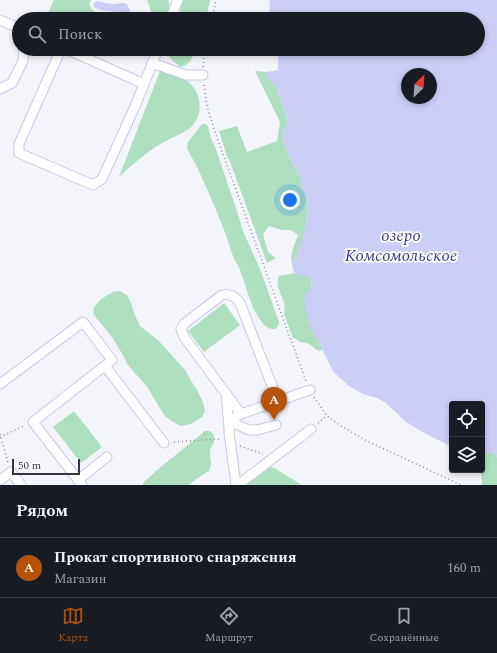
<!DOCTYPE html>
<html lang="ru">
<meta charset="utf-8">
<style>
:root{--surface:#171b24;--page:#20242c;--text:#f1f3f6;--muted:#9ea1a6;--line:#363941;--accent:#b45309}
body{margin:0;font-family:Spectral,serif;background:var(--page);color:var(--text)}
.controls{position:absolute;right:12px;bottom:12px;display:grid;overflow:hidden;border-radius:4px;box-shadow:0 2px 6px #0003}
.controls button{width:36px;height:36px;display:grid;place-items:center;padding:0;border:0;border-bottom:1px solid var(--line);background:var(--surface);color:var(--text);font:20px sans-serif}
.compass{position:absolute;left:401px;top:68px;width:36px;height:36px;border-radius:50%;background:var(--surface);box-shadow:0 2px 6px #0003;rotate:25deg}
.scale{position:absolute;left:12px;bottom:10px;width:68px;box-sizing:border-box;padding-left:4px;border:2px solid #343440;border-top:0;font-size:11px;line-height:14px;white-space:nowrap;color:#343440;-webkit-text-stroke:3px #fff;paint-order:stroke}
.you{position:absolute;left:290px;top:200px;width:14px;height:14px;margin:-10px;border:3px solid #fff;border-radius:50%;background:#1a73e8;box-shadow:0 0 0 6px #1a73e833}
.badge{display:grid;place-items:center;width:26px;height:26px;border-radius:50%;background:var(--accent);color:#fff;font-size:13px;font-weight:700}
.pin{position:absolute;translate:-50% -33px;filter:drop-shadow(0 1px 2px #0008)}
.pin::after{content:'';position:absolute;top:21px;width:14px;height:12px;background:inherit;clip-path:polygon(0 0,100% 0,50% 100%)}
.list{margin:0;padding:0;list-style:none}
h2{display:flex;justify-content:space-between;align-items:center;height:52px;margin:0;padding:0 16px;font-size:17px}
h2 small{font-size:13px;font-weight:400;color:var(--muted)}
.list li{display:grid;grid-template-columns:26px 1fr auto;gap:12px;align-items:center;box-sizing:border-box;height:60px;padding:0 16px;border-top:1px solid var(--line)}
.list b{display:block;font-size:15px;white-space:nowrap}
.list p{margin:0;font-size:13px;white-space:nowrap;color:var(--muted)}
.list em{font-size:13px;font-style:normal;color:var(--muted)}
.icon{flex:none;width:22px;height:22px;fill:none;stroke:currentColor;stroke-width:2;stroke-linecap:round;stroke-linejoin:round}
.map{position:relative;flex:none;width:497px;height:485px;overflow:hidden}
.search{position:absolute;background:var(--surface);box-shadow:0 2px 6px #0003;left:12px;right:12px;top:12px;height:44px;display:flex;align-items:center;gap:10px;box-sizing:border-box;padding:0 14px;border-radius:22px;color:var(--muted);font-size:15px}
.sheet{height:112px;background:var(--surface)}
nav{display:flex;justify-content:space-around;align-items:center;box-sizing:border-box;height:56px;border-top:1px solid var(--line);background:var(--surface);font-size:11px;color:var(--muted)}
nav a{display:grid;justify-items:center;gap:2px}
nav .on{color:var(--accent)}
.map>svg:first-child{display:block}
</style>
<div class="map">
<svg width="497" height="485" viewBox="0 0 497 485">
<rect width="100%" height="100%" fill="#f4f5fa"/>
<!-- green -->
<g fill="#afdfc1">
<path d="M54 0H91L89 4C95 16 100 15 111 15L116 19H45Z"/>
<polygon points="147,0 168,0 170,7 167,19 154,19"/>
<polygon points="180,0 210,0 206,19 178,19 181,12"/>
<path d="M168 49H196C192 58 191 64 181 67 174 62 167 59 168 49Z"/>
<path d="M160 71C168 74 178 75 186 80 202 91 205 115 190 128 183 133 175 136 168 140 150 149 134 163 119 177Z"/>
<path d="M255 71 267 72 265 76 266 77 270 79 277 88 288 121 283 134 285 147 301 179 302 188 306 197 308 205 306 225 303 239 298 253 294 260 292 265C290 253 294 246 298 235L291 230H281L269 226 263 234 268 252 276 258 267 263 229 159 227 157 219 131 237 126 247 152 277 141 280 122Z"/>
<path d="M202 124H206L208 126 210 136 216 149 236 208 243 231 260 269 279 322 278 326 275 329C268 330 262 324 259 318 250 305 247 288 241 273 240 268 237 264 234 259 230 248 227 236 222 225 215 206 206 187 198 169 195 161 189 155 187 147L188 142Z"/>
<path d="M295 273 310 277 312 283 311 289 312 331 320 343 322 349 320 351C315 350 314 347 309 344 303 341 302 345 295 338H293L284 314C288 300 273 288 279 276Z"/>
<polygon points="120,291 127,295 131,303 134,313 140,326 159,341 186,371 190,379 197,390 203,402 205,411 202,417 191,424 181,426 173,422 165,416 158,405 148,388 127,364 124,357 112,337 93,314 94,307 101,299 113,292"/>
<polygon points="224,303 240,325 204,352 188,331"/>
<polygon points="74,411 102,447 81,463 53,427"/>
<polygon points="205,431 210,431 214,435 214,442 210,450 210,456 211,464 209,471 196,479 189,485 143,485 143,483 156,471"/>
<polygon points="492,452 495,454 497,457 497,485 482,485 481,470 482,470 482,453 487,454"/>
<polygon points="269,466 274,468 299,483 301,485 245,485"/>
</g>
<!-- water -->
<g fill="#cbcef5" fill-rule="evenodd">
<path d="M270 0H497V457L495 454 492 452 487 454 482 453V404H452V447L426 434 406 422 386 403 377 398 363 394 349 386 339 377 333 371 322 349 320 343 312 331 305 308V294C312 288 314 286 310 277L297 275 295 273 293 270 292 265 294 260 298 253 306 225 308 205 306 197 302 188 301 179 285 147 283 134 288 121 277 88 270 79 266 77 265 76 267 72 278 70V49H478V19H267L269 12ZM407 74H431V98H407Z"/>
<path d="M97 1C103 2 108 4 114 4 119 4 122 2 127 4L131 14 130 18C123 19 119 19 116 12 108 10 100 12 93 6L94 3Z"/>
</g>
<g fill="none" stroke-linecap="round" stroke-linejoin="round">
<defs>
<g id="minor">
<polyline points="170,19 178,0"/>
<polyline points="0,20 19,28"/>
<polyline points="61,49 19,144 19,153 93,185 102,179 136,104 158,49"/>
<polyline points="66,49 144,84"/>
<polyline points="152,63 186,75 203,75"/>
<polyline points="0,89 12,83 23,61 24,49"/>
<polyline points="105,366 164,443"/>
<polyline points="0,384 83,322 112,360 33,422 82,485"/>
<polyline points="226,393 229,428"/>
<path d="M241 414 184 337 181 329 185 323 222 295C230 293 235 296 240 303L278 401"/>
<polyline points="231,422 249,430 257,430 276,425"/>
<polyline points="0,480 11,472 21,485"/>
<polyline points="78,480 107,457"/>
<path d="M236 485 229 432C230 423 233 417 241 414L310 390"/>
<polyline points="238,485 311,429"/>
</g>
</defs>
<!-- minor casing -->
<use href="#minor" stroke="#c7cae6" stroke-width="11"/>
<!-- path -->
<g stroke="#8e8e97" stroke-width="1.5" stroke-dasharray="1 3" stroke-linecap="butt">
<polyline points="212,19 216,0"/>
<polyline points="203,67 205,49"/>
<polyline points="204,85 207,106 217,138 306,381"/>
<polyline points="314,397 327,416 341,426 367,441 461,485"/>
<polyline points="318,423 327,416"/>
<polyline points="0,434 8,463"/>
<polyline points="0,437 24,426"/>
<polyline points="174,442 217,439 221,440"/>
<polyline points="240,446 263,454"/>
</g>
<!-- minor -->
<use href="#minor" stroke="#fff" stroke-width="9"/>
</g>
<g text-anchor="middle" stroke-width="3.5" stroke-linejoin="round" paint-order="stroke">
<!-- water labels -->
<g font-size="17" font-style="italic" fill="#3f3c85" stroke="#fff">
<text x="401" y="241">озеро<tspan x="401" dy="20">Комсомольское</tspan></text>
</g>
</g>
</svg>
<div class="controls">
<button><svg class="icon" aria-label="locate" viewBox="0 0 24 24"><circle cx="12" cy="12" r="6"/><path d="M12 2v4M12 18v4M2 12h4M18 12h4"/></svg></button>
<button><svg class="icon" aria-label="layers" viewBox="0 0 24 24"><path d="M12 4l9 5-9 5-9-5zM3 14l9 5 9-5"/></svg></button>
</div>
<svg class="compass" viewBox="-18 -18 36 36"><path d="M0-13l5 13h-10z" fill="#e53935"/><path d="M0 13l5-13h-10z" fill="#9ea1a6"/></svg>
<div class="scale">50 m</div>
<div class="you"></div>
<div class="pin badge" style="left:274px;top:420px">A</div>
<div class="search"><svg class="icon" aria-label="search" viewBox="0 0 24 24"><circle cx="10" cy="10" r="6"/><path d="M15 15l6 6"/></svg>Поиск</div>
</div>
<section class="sheet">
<h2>Рядом<small></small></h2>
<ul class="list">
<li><span class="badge">A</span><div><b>Прокат спортивного снаряжения</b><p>Магазин</p></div><em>160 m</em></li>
</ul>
</section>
<nav>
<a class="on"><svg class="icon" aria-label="map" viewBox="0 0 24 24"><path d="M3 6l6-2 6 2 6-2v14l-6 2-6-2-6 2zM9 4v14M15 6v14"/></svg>Карта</a>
<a><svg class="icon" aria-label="directions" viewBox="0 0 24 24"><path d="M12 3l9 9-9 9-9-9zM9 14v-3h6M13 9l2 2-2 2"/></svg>Маршрут</a>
<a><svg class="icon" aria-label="saved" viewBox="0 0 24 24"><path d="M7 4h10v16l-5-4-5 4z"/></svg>Сохранённые</a>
</nav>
